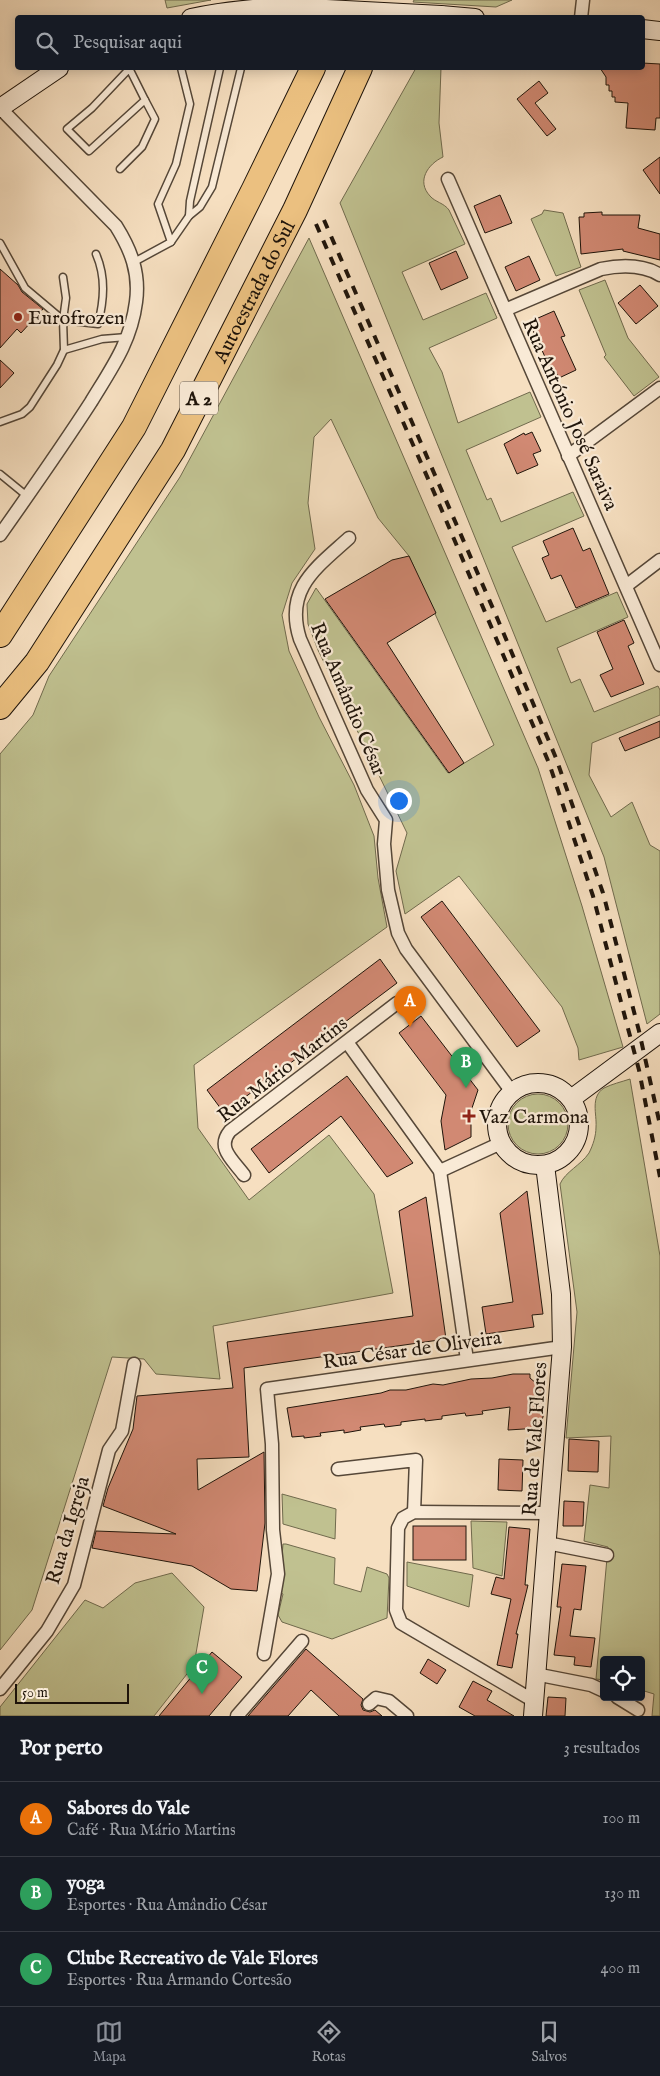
<!DOCTYPE html>
<html lang="pt">
<meta charset="utf-8">
<style>
:root{--surface:#171b24;--page:#20242c;--text:#f1f3f6;--muted:#9ea1a6;--line:#363941;--accent:#8c9099}
body{margin:0;font-family:"IM FELL English",serif;background:var(--page);color:var(--text)}
.controls{position:absolute;right:15px;bottom:15px;display:grid;overflow:hidden;border-radius:5px;box-shadow:0 2px 12px #0003}
.controls button{width:45px;height:45px;display:grid;place-items:center;padding:0;border:0;border-bottom:1px solid var(--line);background:var(--surface);color:var(--text);font:25px sans-serif}
.scale{position:absolute;left:15px;bottom:12px;width:114px;box-sizing:border-box;padding-left:5px;border:2px solid #1f140a;border-top:0;font-size:14px;line-height:18px;white-space:nowrap;color:#1f140a;-webkit-text-stroke:4px #f9ead6;paint-order:stroke}
.you{position:absolute;left:398px;top:800px;width:18px;height:18px;margin:-12px;border:4px solid #fff;border-radius:50%;background:#1a73e8;box-shadow:0 0 0 8px #1a73e833}
.badge{display:grid;place-items:center;width:32px;height:32px;border-radius:50%;background:var(--accent);color:#fff;font-size:16px;font-weight:700}
.pin{position:absolute;translate:-50% -41px;filter:drop-shadow(0 1px 2px #0008)}
.pin::after{content:'';position:absolute;top:26px;width:18px;height:15px;background:inherit;clip-path:polygon(0 0,100% 0,50% 100%)}
.list{margin:0;padding:0;list-style:none}
h2{display:flex;justify-content:space-between;align-items:center;height:65px;margin:0;padding:0 20px;font-size:21px}
h2 small{font-size:16px;font-weight:400;color:var(--muted)}
.list li{display:grid;grid-template-columns:32px 1fr auto;gap:15px;align-items:center;box-sizing:border-box;height:75px;padding:0 20px;border-top:1px solid var(--line)}
.list b{display:block;font-size:19px;white-space:nowrap}
.list p{margin:0;font-size:16px;white-space:nowrap;color:var(--muted)}
.list em{font-size:16px;font-style:normal;color:var(--muted)}
.icon{flex:none;width:28px;height:28px;fill:none;stroke:currentColor;stroke-width:2;stroke-linecap:round;stroke-linejoin:round}
.map{position:relative;flex:none;width:660px;height:1716px;overflow:hidden}
.search{position:absolute;background:var(--surface);box-shadow:0 2px 12px #0003;left:15px;right:15px;top:15px;height:55px;display:flex;align-items:center;gap:12px;box-sizing:border-box;padding:0 18px;border-radius:5px;color:var(--muted);font-size:19px}
.sheet{height:290px;background:var(--surface)}
nav{display:flex;justify-content:space-around;align-items:center;box-sizing:border-box;height:70px;border-top:1px solid var(--line);background:var(--surface);font-size:14px;color:var(--muted)}
nav a{display:grid;justify-items:center;gap:2px}
nav .on{color:var(--accent)}
.map>svg:first-child{display:block}
</style>
<div class="map">
<svg width="660" height="1716" viewBox="0 0 660 1716">
<rect width="100%" height="100%" fill="#f6dfc0"/>
<filter id="stains"><feTurbulence type="fractalNoise" baseFrequency=".004" numOctaves="4"/><feColorMatrix values="0 0 0 0 .2 0 0 0 0 .09 0 0 0 0 .02 0 0 0 .5 -.17"/></filter>
<radialGradient id="worn" r=".72"><stop offset=".6" stop-color="#630" stop-opacity="0"/><stop offset="1" stop-color="#630" stop-opacity=".3"/></radialGradient>
<!-- green -->
<g fill="#c0c190" stroke="#706a4d">
<polygon points="165,0 211,0 167,8"/>
<polygon points="414,0 512,0 496,7 413,2"/>
<path d="M416 68H441L439 123 443 157C428 164 416 181 430 196 435 202 444 203 449 210L465 244 402 272 423 320 486 293 497 318 429 348 442 372 458 423 530 392 541 417 466 450 487 500 491 498 501 522 573 492 584 516 512 547 546 622 617 592 628 617 557 648 571 683 580 679 594 712 658 686 660 690V715L592 743 589 775 611 817 632 802 650 845 660 851V1014L647 1024 604 857 340 203Z"/>
<polygon points="544,210 563,213 581,267 556,276 531,219 542,214"/>
<polygon points="309,238 538,768 582,906 623,1047 579,1060 578,1048 562,1007 459,876 405,914 396,871 407,833 318,650 308,624 307,604 316,588 448,773 494,745 409,556 378,518 331,419 314,437 308,503 315,549 292,583 282,615 289,651 319,717 354,785 374,836 378,878 387,927 194,1065 198,1128 249,1200 329,1135 374,1194 393,1293 213,1326 220,1379 156,1374 144,1359 112,1357 32,1610 0,1650 0,754 33,715 49,676 180,477"/>
<polygon points="605,280 628,338 659,377 634,396 604,357 606,355 579,290"/>
<path d="M630 1079 660 1256V1716H652L654 1694 641 1690V1660H604V1680L596 1679 608 1547 584 1541 590 1485 609 1488 611 1436 566 1438 577 1312 560 1184C565 1172 581 1165 589 1153 593 1145 596 1136 596 1127 597 1114 590 1097 604 1088 612 1084 621 1082 630 1079Z"/>
<circle cx="538" cy="1124" r="30"/>
<polygon points="282,1494 336,1509 335,1539 283,1524"/>
<polygon points="471,1521 507,1522 502,1576 473,1568"/>
<polygon points="283,1544 286,1544 335,1558 334,1584 361,1592 367,1567 387,1574 389,1578 387,1618 332,1639 282,1622 278,1615 283,1594 279,1592"/>
<polygon points="407,1562 473,1575 469,1607 407,1586"/>
<polygon points="172,1573 204,1607 194,1665 154,1716 0,1716 0,1707 85,1600 103,1608 135,1583"/>
</g>
<!-- building -->
<g fill="#d18973" stroke="#1f140a">
<polygon points="642,63 660,64 660,118 656,118 655,130 626,128 628,103 615,102 615,97 612,97 612,91 609,91 609,85 606,85 606,77 600,68 642,68"/>
<polygon points="539,81 548,93 535,103 556,129 547,136 517,99"/>
<polygon points="660,157 660,194 643,170"/>
<polygon points="500,195 512,223 485,233 474,206"/>
<polygon points="602,212 602,215 640,215 638,228 660,234 660,260 623,251 623,249 581,254 579,217 584,217 584,213"/>
<polygon points="456,251 468,278 441,290 429,263"/>
<polygon points="529,256 540,280 516,291 505,267"/>
<polygon points="0,269 18,285 22,292 43,309 21,333 17,329 0,348"/>
<polygon points="640,285 658,306 636,324 618,303"/>
<polygon points="554,311 565,336 561,337 576,370 559,378 554,369 551,370 529,322"/>
<polygon points="0,360 14,373 0,388"/>
<polygon points="532,432 541,451 533,454 538,465 517,474 504,444 524,433 525,435"/>
<polygon points="573,528 583,551 590,548 609,594 576,608 561,575 551,579 542,558 549,555 543,541"/>
<polygon points="409,556 436,613 387,643 464,763 449,773 325,599 392,560"/>
<polygon points="624,620 634,643 628,646 644,684 611,697 600,675 613,669 597,632"/>
<polygon points="660,721 660,737 625,751 619,738"/>
<polygon points="442,901 540,1031 517,1047 421,917"/>
<polygon points="380,959 397,983 224,1113 207,1090"/>
<polygon points="421,1016 478,1090 471,1111 471,1137 445,1150 441,1121 446,1095 399,1033"/>
<polygon points="347,1076 413,1163 387,1177 341,1116 269,1173 251,1149"/>
<polygon points="527,1191 543,1314 532,1315 534,1327 486,1334 482,1307 513,1302 500,1213"/>
<polygon points="426,1197 446,1339 244,1368 249,1457 197,1459 198,1490 264,1452 265,1523 257,1591 231,1589 192,1566 92,1548 96,1531 176,1534 103,1506 108,1488 133,1429 137,1396 233,1388 227,1342 413,1316 399,1211"/>
<polygon points="513,1374 530,1374 530,1378 537,1384 541,1384 544,1413 540,1428 508,1430 510,1407 482,1411 483,1414 466,1416 465,1413 442,1416 442,1419 425,1421 425,1419 401,1422 401,1425 385,1427 384,1424 360,1427 361,1430 344,1433 344,1430 320,1433 321,1436 304,1438 304,1436 292,1437 287,1408 381,1393 390,1390 406,1390 433,1384 443,1385 471,1379 492,1378"/>
<polygon points="569,1439 599,1441 598,1472 568,1471"/>
<polygon points="499,1459 523,1460 522,1491 498,1490"/>
<polygon points="564,1501 584,1502 583,1526 563,1526"/>
<rect x="413" y="1526" width="53" height="34"/>
<polygon points="509,1527 530,1529 525,1585 528,1585 516,1634 518,1634 512,1668 497,1665 511,1599 491,1594 496,1577 504,1579"/>
<polygon points="562,1564 586,1566 581,1610 574,1609 570,1636 595,1638 591,1667 574,1665 575,1657 554,1655 561,1607 557,1607"/>
<polygon points="306,1649 363,1699 361,1705 363,1710 370,1712 375,1710 382,1716 339,1716 311,1690 288,1716 248,1716"/>
<polygon points="212,1652 242,1677 209,1716 159,1716"/>
<polygon points="428,1659 446,1670 437,1684 420,1673"/>
<polygon points="473,1681 492,1691 487,1700 514,1716 475,1716 459,1707"/>
<polygon points="548,1697 566,1698 565,1716 546,1716"/>
</g>
<g fill="none" stroke-linecap="round" stroke-linejoin="round">
<defs>
<g id="lane">
<polyline points="129,68 145,100 89,151 67,129 92,108 130,68"/>
<polyline points="220,68 190,201 189,216 200,207 212,187 241,68"/>
<polyline points="120,169 142,147 155,119 145,100"/>
<polyline points="171,242 189,216"/>
<polyline points="0,243 25,288 63,320 64,350 57,365 30,407 22,414 0,422"/>
<polyline points="134,262 171,242 158,204 176,164 190,104 181,68"/>
<path d="M63 277 66 298 63 320 98 324C104 300 106 277 96 254"/>
<polyline points="64,350 102,339 127,337"/>
<polyline points="0,474 27,496"/>
</g>
<g id="street">
<polyline points="581,18 583,0"/>
<path d="M0 108 116 226C131 250 140 273 136 302 131 342 111 369 91 402 62 447 31 491 0 535"/>
<polyline points="448,179 660,665"/>
<path d="M505 310 601 269C621 265 642 264 660 275"/>
<polyline points="568,456 660,388"/>
<path d="M349 538C316 568 284 589 300 639L367 790 386 820 384 844 388 890 398 933 406 949 512 1092"/>
<polyline points="626,586 660,560"/>
<polyline points="347,1042 440,1171 467,1360"/>
<polyline points="440,1171 501,1143"/>
<path d="M244 1175C233 1160 216 1148 230 1131L397 1003"/>
<polyline points="338,1469 416,1460 414,1512"/>
<polyline points="547,1543 607,1555"/>
<polyline points="264,1654 278,1574 273,1530 272,1444 267,1389 562,1347"/>
<polyline points="535,1674 591,1685 604,1691"/>
<polyline points="0,1689 47,1631 74,1585 109,1450 122,1431 134,1364"/>
<polyline points="617,1697 638,1710"/>
<polyline points="534,1701 401,1623 396,1610 398,1528 403,1518 414,1512 549,1513"/>
<polyline points="369,1704 376,1698 389,1701 407,1716"/>
<polyline points="237,1716 302,1641"/>
</g>
<g id="secondary">
<polyline points="441,15 475,18"/>
<path d="M191 18C224 11 255 8 288 7"/>
<polyline points="642,29 660,31"/>
<polyline points="0,108 59,68"/>
<circle cx="538" cy="1124" r="41"/>
<polyline points="571,1099 660,1033"/>
<polyline points="533,1716 562,1347 561,1294 545,1165"/>
</g>
<g id="highway">
<polyline points="0,635 134,427 254,189 313,68"/>
<path id="s1" d="M0 707 37 662 173 450 295 210 360 68"/>
</g>
</defs>
<!-- lane casing -->
<use href="#lane" stroke="#554738" stroke-width="9"/>
<!-- street casing -->
<use href="#street" stroke="#554738" stroke-width="15"/>
<!-- secondary casing -->
<use href="#secondary" stroke="#1f140a" stroke-width="20"/>
<!-- highway casing -->
<use href="#highway" stroke="#1f140a" stroke-width="26"/>
<!-- lane -->
<use href="#lane" stroke="#f9ead6" stroke-width="6"/>
<!-- street -->
<use href="#street" stroke="#f9ead6" stroke-width="12"/>
<!-- secondary -->
<use href="#secondary" stroke="#f9ead6" stroke-width="18"/>
<!-- highway -->
<use href="#highway" stroke="#ebc080" stroke-width="24"/>
<!-- rail -->
<g stroke="#1f140a" stroke-width="4" stroke-dasharray="9 9" stroke-linecap="butt">
<polyline points="324,220 498,620 556,758 603,893 639,1031 660,1125"/>
<polyline points="316,224 440,506 549,763 593,896 639,1070 660,1177"/>
</g>
<defs>
<polyline id="secondary-bridge" points="288,7 441,15"/>
</defs>
<!-- secondary-bridge casing -->
<use href="#secondary-bridge" stroke="#1f140a" stroke-width="20" stroke-linecap="butt"/>
<!-- secondary-bridge -->
<use href="#secondary-bridge" stroke="#f9ead6" stroke-width="18"/>
</g>
<!-- markers -->
<g fill="#8f2418" stroke="#f9ead6" stroke-width="2">
<circle cx="18" cy="317" r="5"/>
<path d="M466.5 1108.5h5v5h5v5h-5v5h-5v-5h-5v-5h5z"/>
</g>
<g text-anchor="middle" stroke-width="4.5" stroke-linejoin="round" paint-order="stroke">
<!-- shield labels -->
<rect fill="#f9ead6" stroke="#605447" stroke-width="1" x="180" y="381.5" width="38" height="33" rx="4"/>
<g font-size="19" font-weight="bold" fill="#1f140a">
<text x="199" y="405">A 2</text>
</g>
<!-- street labels -->
<g font-size="20" fill="#1f140a" stroke="#f9ead6">
<text dy="7" stroke="none"><textPath href="#s1" startOffset="488">Autoestrada do Sul</textPath></text>
<text transform="translate(571 414) rotate(66)" y="7">Rua António José Saraiva</text>
<text transform="translate(349 699) rotate(67)" y="7">Rua Amândio César</text>
<text transform="translate(282 1069) rotate(-38)" y="7">Rua Mário Martins</text>
<text transform="translate(412 1349) rotate(-8)" y="7">Rua César de Oliveira</text>
<text transform="translate(534 1439) rotate(-86)" y="7">Rua de Vale Flores</text>
<text transform="translate(67 1530) rotate(-74)" y="7">Rua da Igreja</text>
</g>
<!-- poi labels -->
<g font-size="20" fill="#1f140a" stroke="#f9ead6" text-anchor="start">
<text x="28" y="324">Eurofrozen</text>
<text x="479" y="1123">Vaz Carmona</text>
</g>
</g>
<rect width="100%" height="100%" filter="url(#stains)"/>
<rect width="100%" height="100%" fill="url(#worn)"/>
</svg>
<div class="controls">
<button><svg class="icon" aria-label="locate" viewBox="0 0 24 24"><circle cx="12" cy="12" r="6"/><path d="M12 2v4M12 18v4M2 12h4M18 12h4"/></svg></button>
</div>
<div class="scale">50 m</div>
<div class="you"></div>
<div class="pin badge" style="left:410px;top:1027px;background:#e8710a">A</div>
<div class="pin badge" style="left:466px;top:1088px;background:#2e9e5b">B</div>
<div class="pin badge" style="left:202px;top:1694px;background:#2e9e5b">C</div>
<div class="search"><svg class="icon" aria-label="search" viewBox="0 0 24 24"><circle cx="10" cy="10" r="6"/><path d="M15 15l6 6"/></svg>Pesquisar aqui</div>
</div>
<section class="sheet">
<h2>Por perto<small>3 resultados</small></h2>
<ul class="list">
<li><span class="badge" style="background:#e8710a">A</span><div><b>Sabores do Vale</b><p>Café · Rua Mário Martins</p></div><em>100 m</em></li>
<li><span class="badge" style="background:#2e9e5b">B</span><div><b>yoga</b><p>Esportes · Rua Amândio César</p></div><em>130 m</em></li>
<li><span class="badge" style="background:#2e9e5b">C</span><div><b>Clube Recreativo de Vale Flores</b><p>Esportes · Rua Armando Cortesão</p></div><em>400 m</em></li>
</ul>
</section>
<nav>
<a class="on"><svg class="icon" aria-label="map" viewBox="0 0 24 24"><path d="M3 6l6-2 6 2 6-2v14l-6 2-6-2-6 2zM9 4v14M15 6v14"/></svg>Mapa</a>
<a><svg class="icon" aria-label="directions" viewBox="0 0 24 24"><path d="M12 3l9 9-9 9-9-9zM9 14v-3h6M13 9l2 2-2 2"/></svg>Rotas</a>
<a><svg class="icon" aria-label="saved" viewBox="0 0 24 24"><path d="M7 4h10v16l-5-4-5 4z"/></svg>Salvos</a>
</nav>
